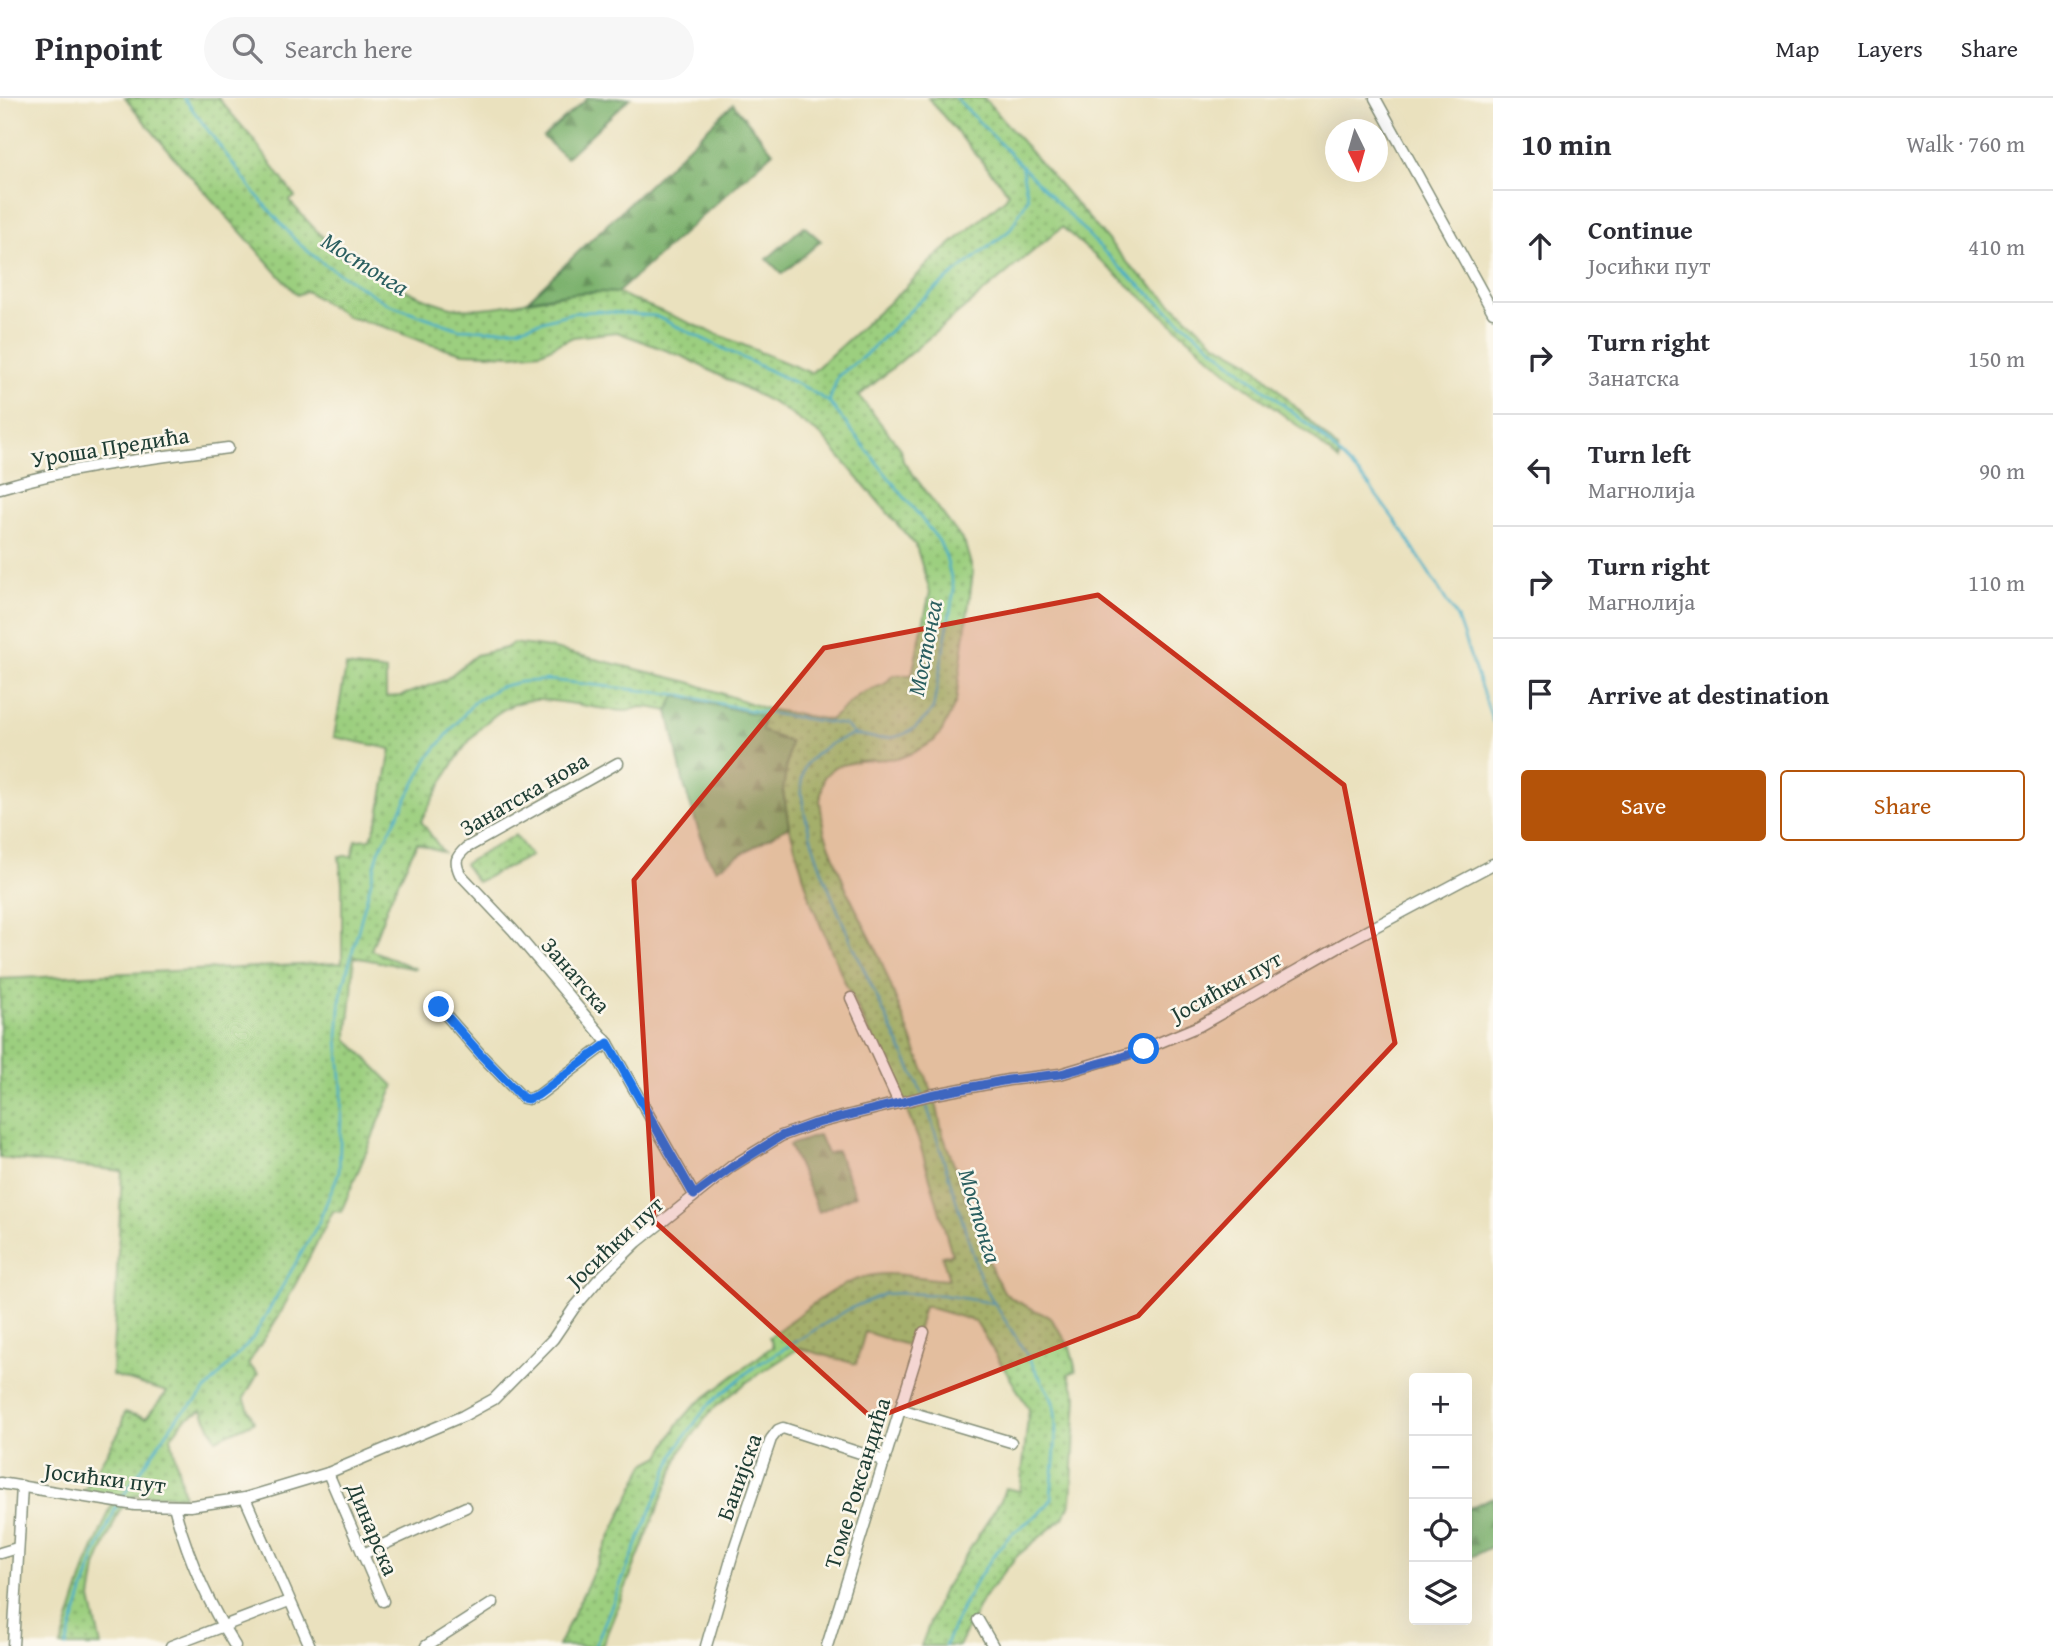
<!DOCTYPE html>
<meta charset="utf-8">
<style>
:root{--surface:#fff;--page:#f7f7f7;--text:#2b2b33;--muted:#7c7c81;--line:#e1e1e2;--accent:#b45309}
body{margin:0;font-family:"Gentium Book Plus",serif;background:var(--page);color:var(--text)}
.controls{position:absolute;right:21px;bottom:21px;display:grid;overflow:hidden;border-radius:7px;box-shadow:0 7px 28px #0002}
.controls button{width:63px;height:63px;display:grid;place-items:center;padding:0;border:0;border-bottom:2px solid var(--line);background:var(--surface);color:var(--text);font:35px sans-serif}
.compass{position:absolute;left:1325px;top:21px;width:63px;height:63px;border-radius:50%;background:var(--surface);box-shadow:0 7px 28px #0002;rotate:175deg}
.stop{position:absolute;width:21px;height:21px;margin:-16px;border:5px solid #1a73e8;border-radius:50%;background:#fff}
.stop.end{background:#1a73e8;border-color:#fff;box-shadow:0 2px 7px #0008}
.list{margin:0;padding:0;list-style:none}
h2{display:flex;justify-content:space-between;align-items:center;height:91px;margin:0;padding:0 28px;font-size:30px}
h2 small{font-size:23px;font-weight:400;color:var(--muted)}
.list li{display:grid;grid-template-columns:46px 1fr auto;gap:21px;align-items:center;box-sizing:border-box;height:112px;padding:0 28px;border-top:2px solid var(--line)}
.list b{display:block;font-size:26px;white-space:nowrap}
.list p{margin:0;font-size:23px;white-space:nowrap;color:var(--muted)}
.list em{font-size:23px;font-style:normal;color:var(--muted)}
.actions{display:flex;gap:14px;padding:21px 28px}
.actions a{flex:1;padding:16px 0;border:2px solid var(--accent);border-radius:7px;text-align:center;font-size:24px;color:var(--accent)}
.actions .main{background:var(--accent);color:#fff}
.icon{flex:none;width:38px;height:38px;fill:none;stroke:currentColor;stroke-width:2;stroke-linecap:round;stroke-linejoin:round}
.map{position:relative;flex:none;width:1493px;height:1548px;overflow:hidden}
header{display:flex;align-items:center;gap:42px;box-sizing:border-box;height:98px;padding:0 35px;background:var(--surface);border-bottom:2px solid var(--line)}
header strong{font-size:33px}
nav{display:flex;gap:38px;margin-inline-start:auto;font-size:24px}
.search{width:490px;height:63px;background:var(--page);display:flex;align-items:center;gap:18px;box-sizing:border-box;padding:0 24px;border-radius:38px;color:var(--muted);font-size:26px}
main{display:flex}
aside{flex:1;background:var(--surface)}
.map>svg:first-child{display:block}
</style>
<header>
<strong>Pinpoint</strong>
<div class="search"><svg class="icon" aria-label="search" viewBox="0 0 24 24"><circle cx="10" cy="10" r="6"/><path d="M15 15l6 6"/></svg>Search here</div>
<nav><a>Map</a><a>Layers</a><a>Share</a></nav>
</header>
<main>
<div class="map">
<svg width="1493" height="1548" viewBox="0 0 1493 1548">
<defs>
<pattern id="grass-dots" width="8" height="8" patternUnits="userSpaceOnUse" patternTransform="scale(1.75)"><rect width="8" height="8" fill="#9ccf7f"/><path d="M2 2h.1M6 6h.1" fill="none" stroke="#7fa969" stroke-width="1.8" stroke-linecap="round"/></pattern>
<pattern id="forest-firs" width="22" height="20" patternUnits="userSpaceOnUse" patternTransform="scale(1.75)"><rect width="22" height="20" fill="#7db26e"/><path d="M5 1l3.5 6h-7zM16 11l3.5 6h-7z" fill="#66925b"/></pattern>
</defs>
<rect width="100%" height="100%" fill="#fbf7ec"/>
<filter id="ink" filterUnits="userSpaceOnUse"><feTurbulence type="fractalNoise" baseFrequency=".0143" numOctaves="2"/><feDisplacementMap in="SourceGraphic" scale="14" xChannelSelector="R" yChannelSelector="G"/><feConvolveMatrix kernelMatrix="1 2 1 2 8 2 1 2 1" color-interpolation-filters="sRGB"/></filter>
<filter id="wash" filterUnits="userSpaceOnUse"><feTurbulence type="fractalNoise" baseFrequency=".00686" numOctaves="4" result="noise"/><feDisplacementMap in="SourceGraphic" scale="28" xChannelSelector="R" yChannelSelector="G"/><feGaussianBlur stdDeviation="1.57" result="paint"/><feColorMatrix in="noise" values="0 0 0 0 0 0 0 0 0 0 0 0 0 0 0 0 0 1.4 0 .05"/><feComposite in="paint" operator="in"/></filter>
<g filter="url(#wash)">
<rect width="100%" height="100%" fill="#eae1be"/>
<!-- grass -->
<g fill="url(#grass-dots)" stroke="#5e865a" stroke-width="2">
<path d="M125 0H218L253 41 295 99 289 103C301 115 313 130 326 142 354 168 411 198 447 208 462 212 486 210 501 208 540 202 577 191 617 195L811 275 905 190 931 163 1006 100 1008 94 928 0H984L1133 171 1217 246 1250 264 1338 351 1339 363 1309 336 1234 280 1062 129 859 298 901 351 903 363 965 446 973 474 956 604 942 633 934 643 914 654 900 660 859 663 834 669 824 679 820 703 824 733 847 793 878 855 936 1004 942 1034 994 1177 1005 1195 1014 1202 1051 1220 1070 1249 1076 1273 1068 1276 1077 1298 1071 1404 1063 1420 1017 1458 983 1500 959 1548H921L941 1496 1001 1402 1005 1390 1020 1393 1029 1311 975 1223 924 1208 913 1249 865 1234 856 1266 799 1250 747 1284 712 1312 681 1353 602 1548H558L645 1366 660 1358 678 1326 695 1307 773 1248 769 1239C803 1215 844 1174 889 1176 909 1176 929 1182 949 1182L942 1158 952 1156 919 1043 899 994 847 889 812 807 789 728 783 693 761 633 675 598 668 613C659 611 650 609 641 609 635 610 631 613 626 613 597 612 569 603 540 602 481 599 446 679 421 723L443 754 417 745 390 801 371 852 416 871 354 859 352 896 347 941 394 988 341 1114 333 1113 280 1216 248 1266 258 1276 244 1300 254 1324 216 1341 202 1312 184 1322 171 1339 184 1398 135 1397 119 1413 96 1469 91 1501 101 1548H61L87 1466 113 1404 81 1398 119 1334 125 1314 146 1320 167 1294 112 1277 122 1073 0 1060V881L342 865V784L339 758H352L356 742 371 741 379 717 391 651 334 639 346 568 386 573V599L400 598 445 582 476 557 506 550 513 545 550 550 689 584 766 611 830 622 860 596 885 586 893 577H912L930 494 916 448 823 339 779 308 684 259 617 234 573 239 541 254 513 257 463 255 429 246 385 229 348 219 306 193 297 197 172 57Z"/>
<polygon points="515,737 531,758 477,784 464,766"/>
</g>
<!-- forest -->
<g fill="url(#forest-firs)" stroke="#4e7851" stroke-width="2">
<polygon points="588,0 630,0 566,60 543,39"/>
<path d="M733 6 773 54 617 195C586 192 558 197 528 202Z"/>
<polygon points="804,128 821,143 782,176 767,161"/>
<polygon points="675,598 763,618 762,633 790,644 783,693 789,728 716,771 706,756 684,687 668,613"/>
<polygon points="819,1037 827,1056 837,1053 856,1097 819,1114 789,1047"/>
<polygon points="1493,1399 1493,1448 1467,1461 1467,1411"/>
</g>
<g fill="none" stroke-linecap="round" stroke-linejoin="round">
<!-- stream -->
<g stroke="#48afc7" stroke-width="2.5">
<path d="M184 0 254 94 297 144 321 164 388 206 459 231 487 232 518 230 571 215 598 213 655 218 806 290 829 304 939 443 946 459 954 492 933 611C917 632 902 642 875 640 868 639 860 636 854 637 837 640 819 652 808 664 771 706 901 942 922 996"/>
<polyline points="1021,67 1117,167 1179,222 1318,335 1368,386 1404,435 1457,520 1493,624"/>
<polyline points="829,304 838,278 864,258 920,203 1010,132 1028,100 1021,67 956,0"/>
<path d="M925 1002 981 1182C999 1215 1021 1245 1040 1280 1044 1288 1050 1296 1053 1304 1060 1325 1052 1377 1051 1402 1040 1419 1019 1427 1006 1442 979 1473 960 1511 945 1548"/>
<polyline points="121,1401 179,1317 194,1305 253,1240 318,1126 339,1074 342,993 338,939 341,897 379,753 429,659 474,604 499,589 520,584 549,582 682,597 748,612 845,627 855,637"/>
<polyline points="66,1548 94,1460 117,1407"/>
<polyline points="595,1548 677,1350 707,1308 754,1269 849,1211 884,1196 902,1195 943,1197 993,1205"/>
</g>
</g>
</g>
<g filter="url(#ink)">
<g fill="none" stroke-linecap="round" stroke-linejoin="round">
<defs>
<g id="minor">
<polyline points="1375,0 1493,214"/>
<path d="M0 390C74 368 152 360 228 350"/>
<path d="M618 665 466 750C456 759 454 763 460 776L513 832 608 945 694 1097"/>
<polyline points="851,900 899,1005"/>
<polyline points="439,909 482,958 523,1000 528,1001 539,997 608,945"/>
<polyline points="900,1311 1011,1344"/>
<polyline points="328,1375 383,1503"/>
<polyline points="0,1385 135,1407 190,1408 245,1400 328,1375 463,1318 494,1301 553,1241 574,1210 598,1182 637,1144 732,1068 781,1038 814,1026 930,997 1008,982 1060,976 1144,951 1199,928 1350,842 1493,766"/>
<polyline points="245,1400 310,1548"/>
<path d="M174 1408C187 1458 208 1505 235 1548"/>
<polyline points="0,1455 17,1450"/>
<polyline points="363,1456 466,1409"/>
<polyline points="978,1522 993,1548"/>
<polyline points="13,1548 22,1388"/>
<polyline points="171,1548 289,1503"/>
<polyline points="426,1548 493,1505"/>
<polyline points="706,1548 735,1448 771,1341 778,1332 783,1330 885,1363"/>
<polyline points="827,1548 924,1234"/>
</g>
</defs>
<!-- minor casing -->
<use href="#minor" stroke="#848f79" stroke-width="13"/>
<!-- minor -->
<use href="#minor" stroke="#fff" stroke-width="10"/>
</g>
</g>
<g fill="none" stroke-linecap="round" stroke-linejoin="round" filter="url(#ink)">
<!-- route -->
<polyline stroke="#1a73e8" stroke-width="9" points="439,909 482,958 523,1000 528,1001 538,997 608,945 694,1097 732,1069 781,1038 814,1026 930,997 1008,982 1060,976 1119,960 1144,951"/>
</g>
<!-- marked area -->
<path fill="#c8321e" fill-opacity="0.2" stroke="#c8321e" stroke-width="5" stroke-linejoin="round" d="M1098 497 1344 687 1395 945 1138 1218 873 1321 654 1123 634 782 824 550Z"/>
<g text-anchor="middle" stroke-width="5" stroke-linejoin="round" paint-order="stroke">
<!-- street labels -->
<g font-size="23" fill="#1f3d34" stroke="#fbf7ec">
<text transform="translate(110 349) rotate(-9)" y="8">Уроша Предића</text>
<text transform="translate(524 696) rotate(-30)" y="8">Занатска нова</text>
<text transform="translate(576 877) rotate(49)" y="8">Занатска</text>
<text transform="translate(1226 888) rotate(-29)" y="8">Јосићки пут</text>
<text transform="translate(615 1144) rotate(-43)" y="8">Јосићки пут</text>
<text transform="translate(739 1379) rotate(-70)" y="8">Банијска</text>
<text transform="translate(105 1380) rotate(7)" y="8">Јосићки пут</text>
<text transform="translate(857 1385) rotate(-73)" y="8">Томе Роксандића</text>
<text transform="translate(373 1431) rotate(67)" y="8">Динарска</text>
</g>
<!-- water labels -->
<g font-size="24" font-style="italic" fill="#2b5f60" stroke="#fbf7ec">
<text transform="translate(365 166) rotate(32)" y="8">Мостонга</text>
<text transform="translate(925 550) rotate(-79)" y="8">Мостонга</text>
<text transform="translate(980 1118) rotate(73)" y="8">Мостонга</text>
</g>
</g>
</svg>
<div class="controls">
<button>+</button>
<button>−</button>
<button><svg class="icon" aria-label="locate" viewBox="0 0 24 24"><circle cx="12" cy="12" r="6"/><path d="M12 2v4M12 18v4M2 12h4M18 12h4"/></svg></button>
<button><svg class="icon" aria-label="layers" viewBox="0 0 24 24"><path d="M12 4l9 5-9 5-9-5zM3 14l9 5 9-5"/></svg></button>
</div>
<svg class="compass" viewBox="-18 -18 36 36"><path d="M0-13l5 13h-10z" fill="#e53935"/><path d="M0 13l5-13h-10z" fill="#7c7c81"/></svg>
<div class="stop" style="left:1144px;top:951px"></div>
<div class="stop end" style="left:439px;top:909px"></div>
</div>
<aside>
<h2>10 min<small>Walk · 760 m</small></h2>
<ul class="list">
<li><svg class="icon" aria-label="ahead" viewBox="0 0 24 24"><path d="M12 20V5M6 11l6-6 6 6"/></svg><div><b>Continue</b><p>Јосићки пут</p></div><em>410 m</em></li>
<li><svg class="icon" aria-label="right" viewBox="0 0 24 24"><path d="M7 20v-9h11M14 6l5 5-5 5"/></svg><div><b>Turn right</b><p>Занатска</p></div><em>150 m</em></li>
<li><svg class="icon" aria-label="left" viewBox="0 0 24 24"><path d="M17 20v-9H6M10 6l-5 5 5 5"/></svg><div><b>Turn left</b><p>Магнолија</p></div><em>90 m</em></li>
<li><svg class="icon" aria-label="right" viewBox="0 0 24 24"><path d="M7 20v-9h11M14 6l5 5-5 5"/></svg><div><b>Turn right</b><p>Магнолија</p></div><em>110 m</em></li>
<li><svg class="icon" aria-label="arrive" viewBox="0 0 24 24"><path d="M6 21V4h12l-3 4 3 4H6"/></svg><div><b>Arrive at destination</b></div></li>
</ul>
<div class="actions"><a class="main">Save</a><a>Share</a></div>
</aside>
</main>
